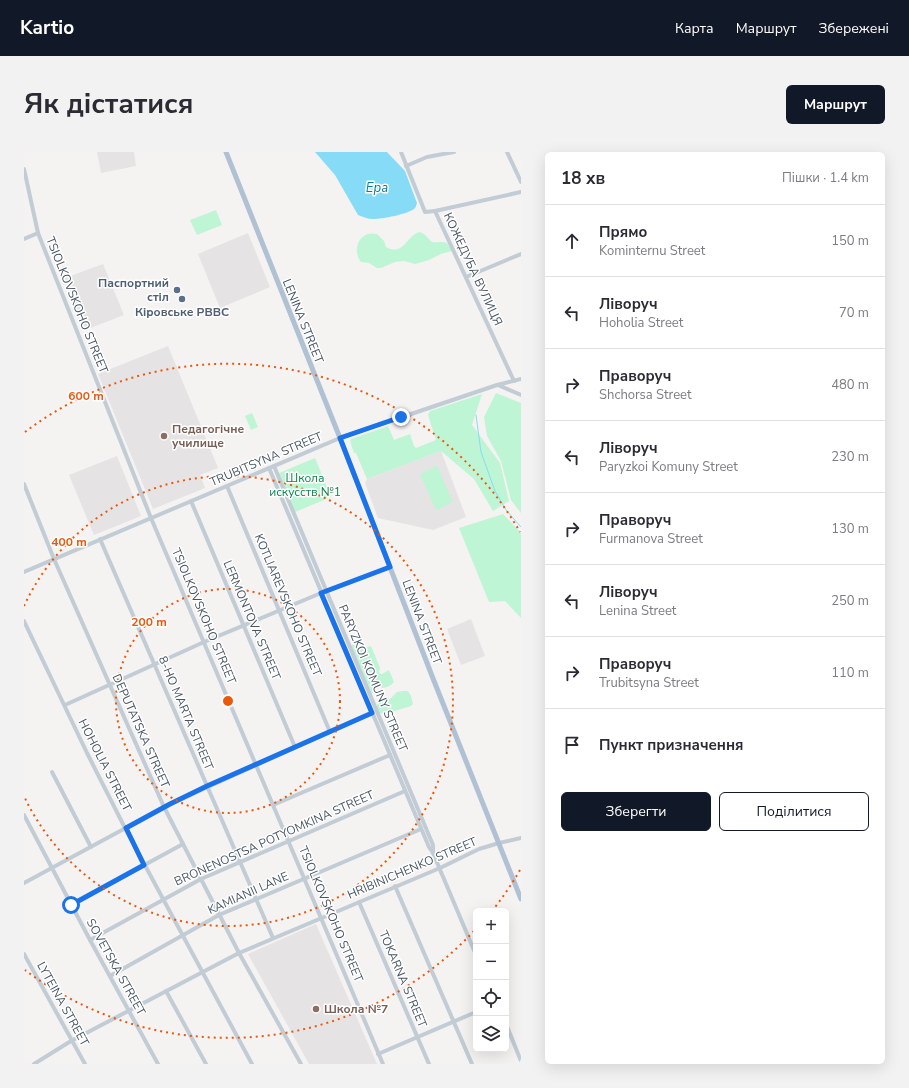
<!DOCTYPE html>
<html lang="uk">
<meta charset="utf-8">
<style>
:root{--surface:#fff;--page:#f2f2f3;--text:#2b2b33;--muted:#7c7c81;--line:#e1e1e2;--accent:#111827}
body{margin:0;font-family:"Nunito Sans",sans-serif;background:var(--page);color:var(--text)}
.controls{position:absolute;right:12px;bottom:12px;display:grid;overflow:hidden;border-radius:6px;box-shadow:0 4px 16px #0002}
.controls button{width:36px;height:36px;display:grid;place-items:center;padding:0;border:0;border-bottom:1px solid var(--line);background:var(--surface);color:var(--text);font:20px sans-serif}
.stop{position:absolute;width:12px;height:12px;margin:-9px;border:3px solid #1a73e8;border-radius:50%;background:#fff}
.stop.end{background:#1a73e8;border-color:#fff;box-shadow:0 1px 4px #0008}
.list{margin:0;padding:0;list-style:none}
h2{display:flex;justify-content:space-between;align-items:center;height:52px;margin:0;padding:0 16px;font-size:17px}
h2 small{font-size:13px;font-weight:400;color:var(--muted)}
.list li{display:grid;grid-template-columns:26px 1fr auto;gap:12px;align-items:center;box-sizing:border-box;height:72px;padding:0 16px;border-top:1px solid var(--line)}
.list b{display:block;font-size:15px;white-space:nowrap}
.list p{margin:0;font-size:13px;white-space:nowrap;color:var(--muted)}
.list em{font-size:13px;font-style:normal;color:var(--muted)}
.actions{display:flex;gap:8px;padding:12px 16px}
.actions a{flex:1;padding:9px 0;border:1px solid var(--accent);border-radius:6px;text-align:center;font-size:14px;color:var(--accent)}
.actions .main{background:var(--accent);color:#fff}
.icon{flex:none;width:22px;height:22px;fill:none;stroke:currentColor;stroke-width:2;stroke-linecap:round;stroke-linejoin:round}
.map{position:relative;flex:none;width:497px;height:912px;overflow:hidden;border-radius:6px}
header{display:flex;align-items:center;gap:24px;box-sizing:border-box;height:56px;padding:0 20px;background:var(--accent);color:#fff}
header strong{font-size:19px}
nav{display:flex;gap:22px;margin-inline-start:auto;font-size:14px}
.intro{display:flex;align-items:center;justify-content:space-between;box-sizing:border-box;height:96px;padding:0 24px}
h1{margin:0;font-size:28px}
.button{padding:10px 18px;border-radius:6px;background:var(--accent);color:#fff;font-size:14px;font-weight:700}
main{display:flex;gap:24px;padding:0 24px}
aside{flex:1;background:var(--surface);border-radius:6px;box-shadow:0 4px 16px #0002}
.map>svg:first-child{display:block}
</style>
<header>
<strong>Kartio</strong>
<nav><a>Карта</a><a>Маршрут</a><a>Збережені</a></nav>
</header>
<div class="intro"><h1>Як дістатися</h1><a class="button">Маршрут</a></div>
<main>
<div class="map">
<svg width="497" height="912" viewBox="0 0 497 912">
<rect width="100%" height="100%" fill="#f5f2f2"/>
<!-- education -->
<g fill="#e6e3e4">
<polygon points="73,0 110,0 112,14 77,21"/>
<polygon points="224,81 246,135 196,156 174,102"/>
<polygon points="79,112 100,163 61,178 41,126"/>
<polygon points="144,194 194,316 176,323 181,336 129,357 74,222"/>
<polygon points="417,299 442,365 409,378 354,366 341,331 343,327"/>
<polygon points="93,304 117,364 70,383 45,323"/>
<polygon points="447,467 461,504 437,513 423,477"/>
<polygon points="292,772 353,912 285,912 224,802"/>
</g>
<!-- green -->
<g fill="#bef5d5">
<polygon points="192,58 198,73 173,83 166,68"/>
<path d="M396 80 400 82 408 90C419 91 423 87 428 99L417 102 405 108 391 112 380 109 371 110 357 116H353L345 111 337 110C327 97 336 78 353 82L360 89 362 95C380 105 382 83 396 80Z"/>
<polygon points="472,241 497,251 497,361 487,348 477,309 463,284 460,265"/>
<polygon points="458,242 448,273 476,311 485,349 469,359 450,327 417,299 343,327 332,301 330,301 326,289 327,287 364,274 370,288 386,282 390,294 392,296 412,288 404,263 406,259"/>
<polygon points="228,261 234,275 227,278 221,264"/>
<polygon points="291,306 307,345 271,360 255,321"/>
<polygon points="413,314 429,350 412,358 396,322"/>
<polygon points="479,362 497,381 497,466 481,449 465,450 435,376"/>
<path d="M329 492 339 496 347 494 356 516 355 521 358 522 365 518 370 530C368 533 362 536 358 536L352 530 350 532 352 539 350 541H347L327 494Z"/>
<polygon points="379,539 384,539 387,544 389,552 387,554 361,562 355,561 352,555 355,550 366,547 373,540"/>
</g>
<!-- water -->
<path fill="#86dcf7" d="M291 0H363L381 19 393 51C392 54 392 55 390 57 384 62 358 67 349 67 344 67 339 65 334 63L311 23Z"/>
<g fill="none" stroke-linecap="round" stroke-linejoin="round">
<!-- stream -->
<polyline stroke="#86dcf7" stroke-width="1" points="452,263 457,300 471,339 482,358 497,375"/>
<!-- minor -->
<g stroke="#c2ccd5" stroke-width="4">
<polyline points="377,0 401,60 411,59 490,229"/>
<polyline points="483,0 497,30"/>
<polyline points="382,14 403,5 430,0"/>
<polyline points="0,17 14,81 127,366 359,912"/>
<polyline points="411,59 497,40"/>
<polyline points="0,87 14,81"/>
<polyline points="442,125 497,102"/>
<polyline points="474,233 497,243"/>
<polyline points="250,314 409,693 409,701"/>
<polyline points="245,316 405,695 409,701 452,803"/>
<polyline points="0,332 30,407 140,655 215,801 277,912"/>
<polyline points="203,334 306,580"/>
<polyline points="167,349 271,595"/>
<polyline points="76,387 249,786"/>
<polyline points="0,420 316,286 473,233 497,227"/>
<polyline points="0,469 63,601 103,680 228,912"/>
<polyline points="41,553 180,490 297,441 366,415"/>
<polyline points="28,620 67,695"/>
<polyline points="249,653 366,603"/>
<polyline points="0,663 66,788 134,912"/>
<polyline points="0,731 146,652 348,561"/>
<polyline points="371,734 448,912"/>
<polyline points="335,750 405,912"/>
<polyline points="47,753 159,692"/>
<polyline points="66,788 177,727 381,639"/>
<polyline points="0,802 61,912"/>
<polyline points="86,824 195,763 397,677"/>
<polyline points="142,839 182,912"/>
<polyline points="482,872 497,909"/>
<polyline points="354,902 452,860"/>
<polyline points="10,912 47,889 215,801 416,716 455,697 475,691 497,686"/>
</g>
<!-- major -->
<polyline stroke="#afc1d3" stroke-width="5" points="202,0 316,286 410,529 497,747"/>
</g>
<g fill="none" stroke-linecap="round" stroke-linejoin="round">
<!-- route -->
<polyline stroke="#1a73e8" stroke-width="5" points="47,753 120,713 102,676 146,652 183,634 348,561 297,441 366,415 316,286 377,265"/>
</g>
<!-- distance rings -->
<g fill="none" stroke="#e8590c" stroke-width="2" stroke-dasharray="2 4">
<circle cx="204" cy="549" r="112"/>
<path d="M0 454A225 225 0 1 1 0 644"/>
<path d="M496 718A337 337 0 0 1 468 759M450 779A337 337 0 0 1 1 818M1 280A337 337 0 0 1 496 380"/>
</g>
<!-- markers -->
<g fill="#5c6f8a" stroke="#fff" stroke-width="1.5">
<circle cx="153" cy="138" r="4"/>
<circle cx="158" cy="147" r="4"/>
</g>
<g fill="#8d6e63" stroke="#fff" stroke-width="1.5">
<circle cx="140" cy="284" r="4"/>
<circle cx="292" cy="857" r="4"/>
</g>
<g text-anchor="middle" stroke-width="3" stroke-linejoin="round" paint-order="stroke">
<!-- street labels -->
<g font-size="12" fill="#475563" stroke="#fff">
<text transform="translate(449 117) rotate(65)" y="4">КОЖЕДУБА ВУЛИЦЯ</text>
<text transform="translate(53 153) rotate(68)" y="4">TSIOLKOVSKOHO STREET</text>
<text transform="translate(279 169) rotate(68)" y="4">LENINA STREET</text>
<text transform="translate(242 307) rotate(-23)" y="4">TRUBITSYNA STREET</text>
<text transform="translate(264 453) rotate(67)" y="4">KOTLIAREVSKOHO STREET</text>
<text transform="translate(180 464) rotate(67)" y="4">TSIOLKOVSKOHO STREET</text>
<text transform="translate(228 468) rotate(67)" y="4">LERMONTOVA STREET</text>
<text transform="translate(398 470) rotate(69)" y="4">LENINA STREET</text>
<text transform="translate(349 526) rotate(67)" y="4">PARYZKOI KOMUNY STREET</text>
<text transform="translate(162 561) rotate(67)" y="4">8-HO MARTA STREET</text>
<text transform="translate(117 579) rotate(66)" y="4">DEPUTATSKA STREET</text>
<text transform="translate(81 613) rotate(63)" y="4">HOHOLIA STREET</text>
<text transform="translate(250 686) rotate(-24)" y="4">BRONENOSTSA POTYOMKINA STREET</text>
<text transform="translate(388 716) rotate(-23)" y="4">HRIBINICHENKO STREET</text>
<text transform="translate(224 741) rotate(-24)" y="4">KAMIANII LANE</text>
<text transform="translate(307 762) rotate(67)" y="4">TSIOLKOVSKOHO STREET</text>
<text transform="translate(92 815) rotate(61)" y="4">SOVETSKA STREET</text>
<text transform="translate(379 827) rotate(67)" y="4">TOKARNA STREET</text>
<text transform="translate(39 852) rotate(61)" y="4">LYTEINA STREET</text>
</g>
<!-- service labels -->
<g font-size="12" font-weight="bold" fill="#4e5e75" stroke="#fff" text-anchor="end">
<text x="145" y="135">Паспортний<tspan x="145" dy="14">стіл</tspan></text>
<text x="158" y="164" text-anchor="middle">Кіровське РВВС</text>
</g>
<!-- education labels -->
<g font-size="12" font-weight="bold" fill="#785e54" stroke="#fff" text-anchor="start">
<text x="148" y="281">Педагогічне<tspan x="148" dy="14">училище</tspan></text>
<text x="300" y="861">Школа №7</text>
</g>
<!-- park labels -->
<g font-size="12" fill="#0d824c" stroke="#fff">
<text x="281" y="330">Школа<tspan x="281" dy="14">искусств №1</tspan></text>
</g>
<!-- water labels -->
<g font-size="13" font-style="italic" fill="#037da3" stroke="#fff">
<text x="353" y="40">Ера</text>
</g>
</g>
<circle cx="204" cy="549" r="6" fill="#e8590c" stroke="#fff" stroke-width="2"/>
<g font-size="12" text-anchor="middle" font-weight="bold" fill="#e8590c" stroke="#fff" stroke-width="3" stroke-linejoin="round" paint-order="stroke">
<text x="62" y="248">600 m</text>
<text x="45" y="394">400 m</text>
<text x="125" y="474">200 m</text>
</g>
</svg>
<div class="controls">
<button>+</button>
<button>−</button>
<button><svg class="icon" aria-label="locate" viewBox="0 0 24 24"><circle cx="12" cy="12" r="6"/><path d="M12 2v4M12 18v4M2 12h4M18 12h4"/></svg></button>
<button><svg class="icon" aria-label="layers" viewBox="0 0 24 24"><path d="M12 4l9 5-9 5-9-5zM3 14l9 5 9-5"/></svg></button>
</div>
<div class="stop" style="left:47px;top:753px"></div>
<div class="stop end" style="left:377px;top:265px"></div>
</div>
<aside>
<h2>18 хв<small>Пішки · 1.4 km</small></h2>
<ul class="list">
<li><svg class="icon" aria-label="ahead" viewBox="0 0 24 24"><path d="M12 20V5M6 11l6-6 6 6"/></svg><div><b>Прямо</b><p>Kominternu Street</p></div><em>150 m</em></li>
<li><svg class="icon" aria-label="left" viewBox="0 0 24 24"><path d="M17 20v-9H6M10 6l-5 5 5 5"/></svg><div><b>Ліворуч</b><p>Hoholia Street</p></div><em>70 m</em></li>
<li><svg class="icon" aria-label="right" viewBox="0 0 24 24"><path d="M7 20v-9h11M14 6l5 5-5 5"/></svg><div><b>Праворуч</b><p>Shchorsa Street</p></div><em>480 m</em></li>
<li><svg class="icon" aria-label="left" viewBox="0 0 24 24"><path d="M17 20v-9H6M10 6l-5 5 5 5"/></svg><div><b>Ліворуч</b><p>Paryzkoi Komuny Street</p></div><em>230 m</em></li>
<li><svg class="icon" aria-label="right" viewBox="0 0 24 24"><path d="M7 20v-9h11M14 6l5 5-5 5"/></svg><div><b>Праворуч</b><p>Furmanova Street</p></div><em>130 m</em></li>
<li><svg class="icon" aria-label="left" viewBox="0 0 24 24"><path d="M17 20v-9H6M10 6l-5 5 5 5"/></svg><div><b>Ліворуч</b><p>Lenina Street</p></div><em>250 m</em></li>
<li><svg class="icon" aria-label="right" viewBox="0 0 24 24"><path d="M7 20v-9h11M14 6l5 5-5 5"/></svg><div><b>Праворуч</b><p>Trubitsyna Street</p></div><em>110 m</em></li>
<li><svg class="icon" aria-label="arrive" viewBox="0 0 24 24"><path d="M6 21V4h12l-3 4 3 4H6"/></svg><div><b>Пункт призначення</b></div></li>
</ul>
<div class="actions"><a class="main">Зберегти</a><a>Поділитися</a></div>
</aside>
</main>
